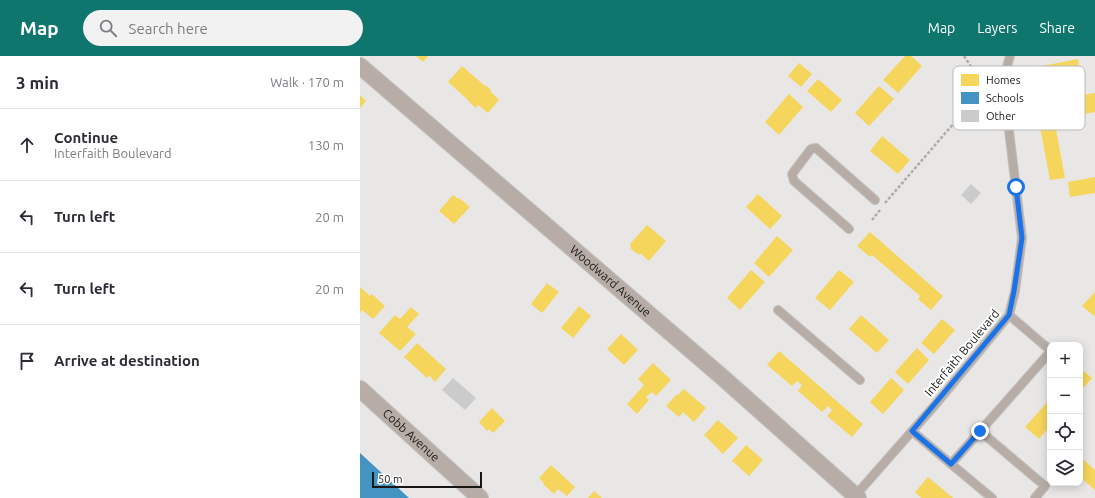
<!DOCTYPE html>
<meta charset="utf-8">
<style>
:root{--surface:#fff;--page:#f2f2f3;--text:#2b2b33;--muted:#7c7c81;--line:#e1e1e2;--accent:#0f766e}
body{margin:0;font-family:Ubuntu,sans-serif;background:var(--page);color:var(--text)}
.controls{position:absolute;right:12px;bottom:12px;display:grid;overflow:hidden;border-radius:8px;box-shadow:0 2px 10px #0003}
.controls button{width:36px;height:36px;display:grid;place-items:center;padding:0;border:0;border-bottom:1px solid var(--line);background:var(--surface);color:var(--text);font:20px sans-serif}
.scale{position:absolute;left:12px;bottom:10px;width:110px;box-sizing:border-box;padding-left:4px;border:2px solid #171615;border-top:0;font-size:11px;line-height:14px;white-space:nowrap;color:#171615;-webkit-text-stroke:3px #fff;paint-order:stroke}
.stop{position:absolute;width:12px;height:12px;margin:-9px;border:3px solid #1a73e8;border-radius:50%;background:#fff}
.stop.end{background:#1a73e8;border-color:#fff;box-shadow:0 1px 4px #0008}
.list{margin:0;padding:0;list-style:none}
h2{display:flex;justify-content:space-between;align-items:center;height:52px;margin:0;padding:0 16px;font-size:17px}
h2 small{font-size:13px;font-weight:400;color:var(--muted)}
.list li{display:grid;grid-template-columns:26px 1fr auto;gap:12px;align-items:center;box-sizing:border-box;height:72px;padding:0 16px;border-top:1px solid var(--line)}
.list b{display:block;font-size:15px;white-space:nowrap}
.list p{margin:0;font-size:13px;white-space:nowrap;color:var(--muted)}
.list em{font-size:13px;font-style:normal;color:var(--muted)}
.icon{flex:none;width:22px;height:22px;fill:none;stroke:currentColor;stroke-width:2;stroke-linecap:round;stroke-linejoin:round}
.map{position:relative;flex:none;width:735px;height:442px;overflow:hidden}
header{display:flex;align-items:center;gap:24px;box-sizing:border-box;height:56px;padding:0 20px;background:var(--accent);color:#fff}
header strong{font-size:19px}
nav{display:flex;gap:22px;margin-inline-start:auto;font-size:14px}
.search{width:280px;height:36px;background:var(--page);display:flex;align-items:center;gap:10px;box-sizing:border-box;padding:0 14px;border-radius:22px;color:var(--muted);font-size:15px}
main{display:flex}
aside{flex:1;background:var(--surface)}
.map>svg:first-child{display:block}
</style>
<header>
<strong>Map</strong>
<div class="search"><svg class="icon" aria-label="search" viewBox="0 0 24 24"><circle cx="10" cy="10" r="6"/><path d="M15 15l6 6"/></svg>Search here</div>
<nav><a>Map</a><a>Layers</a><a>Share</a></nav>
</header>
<main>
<aside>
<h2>3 min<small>Walk · 170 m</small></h2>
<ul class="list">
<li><svg class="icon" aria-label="ahead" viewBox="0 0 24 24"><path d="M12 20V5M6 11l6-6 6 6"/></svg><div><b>Continue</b><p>Interfaith Boulevard</p></div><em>130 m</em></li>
<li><svg class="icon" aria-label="left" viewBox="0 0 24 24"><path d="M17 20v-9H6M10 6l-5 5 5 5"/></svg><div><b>Turn left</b></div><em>20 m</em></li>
<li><svg class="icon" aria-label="left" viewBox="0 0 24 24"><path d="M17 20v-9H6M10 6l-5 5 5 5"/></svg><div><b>Turn left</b></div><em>20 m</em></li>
<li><svg class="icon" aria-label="arrive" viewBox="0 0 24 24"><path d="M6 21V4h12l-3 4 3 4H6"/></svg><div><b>Arrive at destination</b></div></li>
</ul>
</aside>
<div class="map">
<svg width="735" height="442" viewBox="0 0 735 442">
<rect width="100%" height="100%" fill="#e8e7e6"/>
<!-- homes -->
<g fill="#f6d55c">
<polygon points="56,0 68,0 63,6"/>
<polygon points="545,0 551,0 562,10 538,37 523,24"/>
<polygon points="718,3 721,22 685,28 682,10"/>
<polygon points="439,7 452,18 441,31 428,20"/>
<polygon points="102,10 125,30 125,29 131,34 130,35 139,44 128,57 118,49 116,52 109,46 109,45 88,26"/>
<polygon points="458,23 482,44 471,56 447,35"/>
<polygon points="519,30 534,43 509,70 495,57"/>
<polygon points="735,37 735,56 713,60 710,41"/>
<polygon points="429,38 443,51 419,79 405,66"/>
<polygon points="0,39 6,45 0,52"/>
<polygon points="693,57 705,122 690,124 678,60"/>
<polygon points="522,80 550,104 538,118 510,95"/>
<polygon points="735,121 735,137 710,141 708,126"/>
<polygon points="398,138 422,160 410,173 386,151"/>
<polygon points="93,139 98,143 99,142 110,151 94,168 79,155"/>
<polygon points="287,169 306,185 289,205 280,197 279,199 270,192 271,190 270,188"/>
<polygon points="510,176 583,240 571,254 558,243 560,240 512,199 510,201 497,190"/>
<polygon points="417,180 433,194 409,221 394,207"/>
<polygon points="391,214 405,226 380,254 367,242"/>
<polygon points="479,214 494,226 470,254 455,242"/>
<polygon points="187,227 199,236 182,257 171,248"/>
<polygon points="0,231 10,240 12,238 25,250 13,263 2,254 0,257"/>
<polygon points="735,236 735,259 734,260 722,250"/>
<polygon points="219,250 231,260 213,282 201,272"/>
<polygon points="51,251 59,258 47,271 56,278 40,295 19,277 35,259 40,263"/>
<polygon points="501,259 529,284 517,297 489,273"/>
<polygon points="582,263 595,274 574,298 561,287"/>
<polygon points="261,278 278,294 264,309 247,293"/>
<polygon points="57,287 86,313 75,326 69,319 67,322 44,301"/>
<polygon points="557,292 569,304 548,328 535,316"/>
<polygon points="419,295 503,368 492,381 467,360 472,354 468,350 462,356 438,335 442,329 437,325 432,330 407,309"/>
<polygon points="293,307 311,324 296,340 292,336 286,341 289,344 277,358 267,348 284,329 278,323"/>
<polygon points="720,312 732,322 720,336"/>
<polygon points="531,322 544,334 523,358 510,346"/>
<polygon points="324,333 346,352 334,366 323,356 319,361 306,350 317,338 318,339"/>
<polygon points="690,343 690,370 679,383 665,371"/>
<polygon points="132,352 145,365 133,377 129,373 127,375 119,366"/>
<polygon points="358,364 378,382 363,398 344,379"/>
<polygon points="386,389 403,404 389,420 372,405"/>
<polygon points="720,401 735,414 735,434 720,421"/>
<polygon points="191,409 215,431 207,440 198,433 194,438 183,428 184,427 179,422"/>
<polygon points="568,421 593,442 561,442 555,436"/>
<polygon points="234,435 242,442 228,442"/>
</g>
<!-- schools -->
<polygon fill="#4393c3" points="0,397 49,442 0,442"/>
<!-- building -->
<g fill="#cccbcb">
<polygon points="611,128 621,137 611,148 601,139"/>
<polygon points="93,322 116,342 105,354 82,334"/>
</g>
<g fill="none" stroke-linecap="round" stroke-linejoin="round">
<defs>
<g id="service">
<polyline points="489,173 434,125 432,118 451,93 456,92 515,144"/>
<polyline points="418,254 500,324"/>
<polyline points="649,259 690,294"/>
<polyline points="552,375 591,408 690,296"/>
<polyline points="620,375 685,430 675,442"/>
<polyline points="591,408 632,442"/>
<polyline points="495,440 575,349 649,259 655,235 662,182 644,33 644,21 650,0"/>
</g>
<g id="minor">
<path id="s1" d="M0 10 361 320 498 442"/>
<path id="s2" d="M0 333 120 442"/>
</g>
</defs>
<!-- service casing -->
<use href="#service" stroke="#c2c1c0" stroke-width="10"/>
<!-- minor casing -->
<use href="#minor" stroke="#c2c1c0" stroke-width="18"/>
<!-- path -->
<g stroke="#aeaaa5" stroke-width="2.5" stroke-dasharray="3 2" stroke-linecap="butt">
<polyline points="604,0 614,15 633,37"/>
<polyline points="525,147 601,59 613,51 635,41"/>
<polyline points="512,164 520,154"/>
</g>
<!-- service -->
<use href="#service" stroke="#b7ada6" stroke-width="8"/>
<!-- minor -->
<use href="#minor" stroke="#b7ada6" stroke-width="16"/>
</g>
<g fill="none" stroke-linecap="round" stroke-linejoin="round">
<!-- route -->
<polyline stroke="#1a73e8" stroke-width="5" points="620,375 591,408 552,375 649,259 654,235 662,182 656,131"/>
</g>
<g text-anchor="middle" stroke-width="4" stroke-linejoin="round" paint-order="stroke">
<!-- street labels -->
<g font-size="12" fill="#171615" stroke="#fff">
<text dy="4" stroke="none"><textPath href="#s1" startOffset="330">Woodward Avenue</textPath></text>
<text transform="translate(602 297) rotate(-50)" y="4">Interfaith Boulevard</text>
<text dy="4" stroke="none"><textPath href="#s2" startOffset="69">Cobb Avenue</textPath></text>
</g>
</g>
<!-- legend -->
<rect x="593" y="10" width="132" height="64" rx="6" fill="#fff" stroke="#b9b9b9" stroke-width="1"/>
<rect x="601" y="18" width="18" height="12" fill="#f6d55c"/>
<rect x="601" y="36" width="18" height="12" fill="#4393c3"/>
<rect x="601" y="54" width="18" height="12" fill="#cccbcb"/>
<g font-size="11" fill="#171615">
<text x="626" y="28">Homes</text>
<text x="626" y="46">Schools</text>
<text x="626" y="64">Other</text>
</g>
</svg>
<div class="controls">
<button>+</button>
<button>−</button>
<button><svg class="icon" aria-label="locate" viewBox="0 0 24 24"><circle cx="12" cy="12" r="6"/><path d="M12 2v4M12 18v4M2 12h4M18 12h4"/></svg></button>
<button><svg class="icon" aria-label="layers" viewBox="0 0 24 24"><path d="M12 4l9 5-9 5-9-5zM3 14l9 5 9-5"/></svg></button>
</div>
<div class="scale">50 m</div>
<div class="stop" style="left:656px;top:131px"></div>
<div class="stop end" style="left:620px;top:375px"></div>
</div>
</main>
